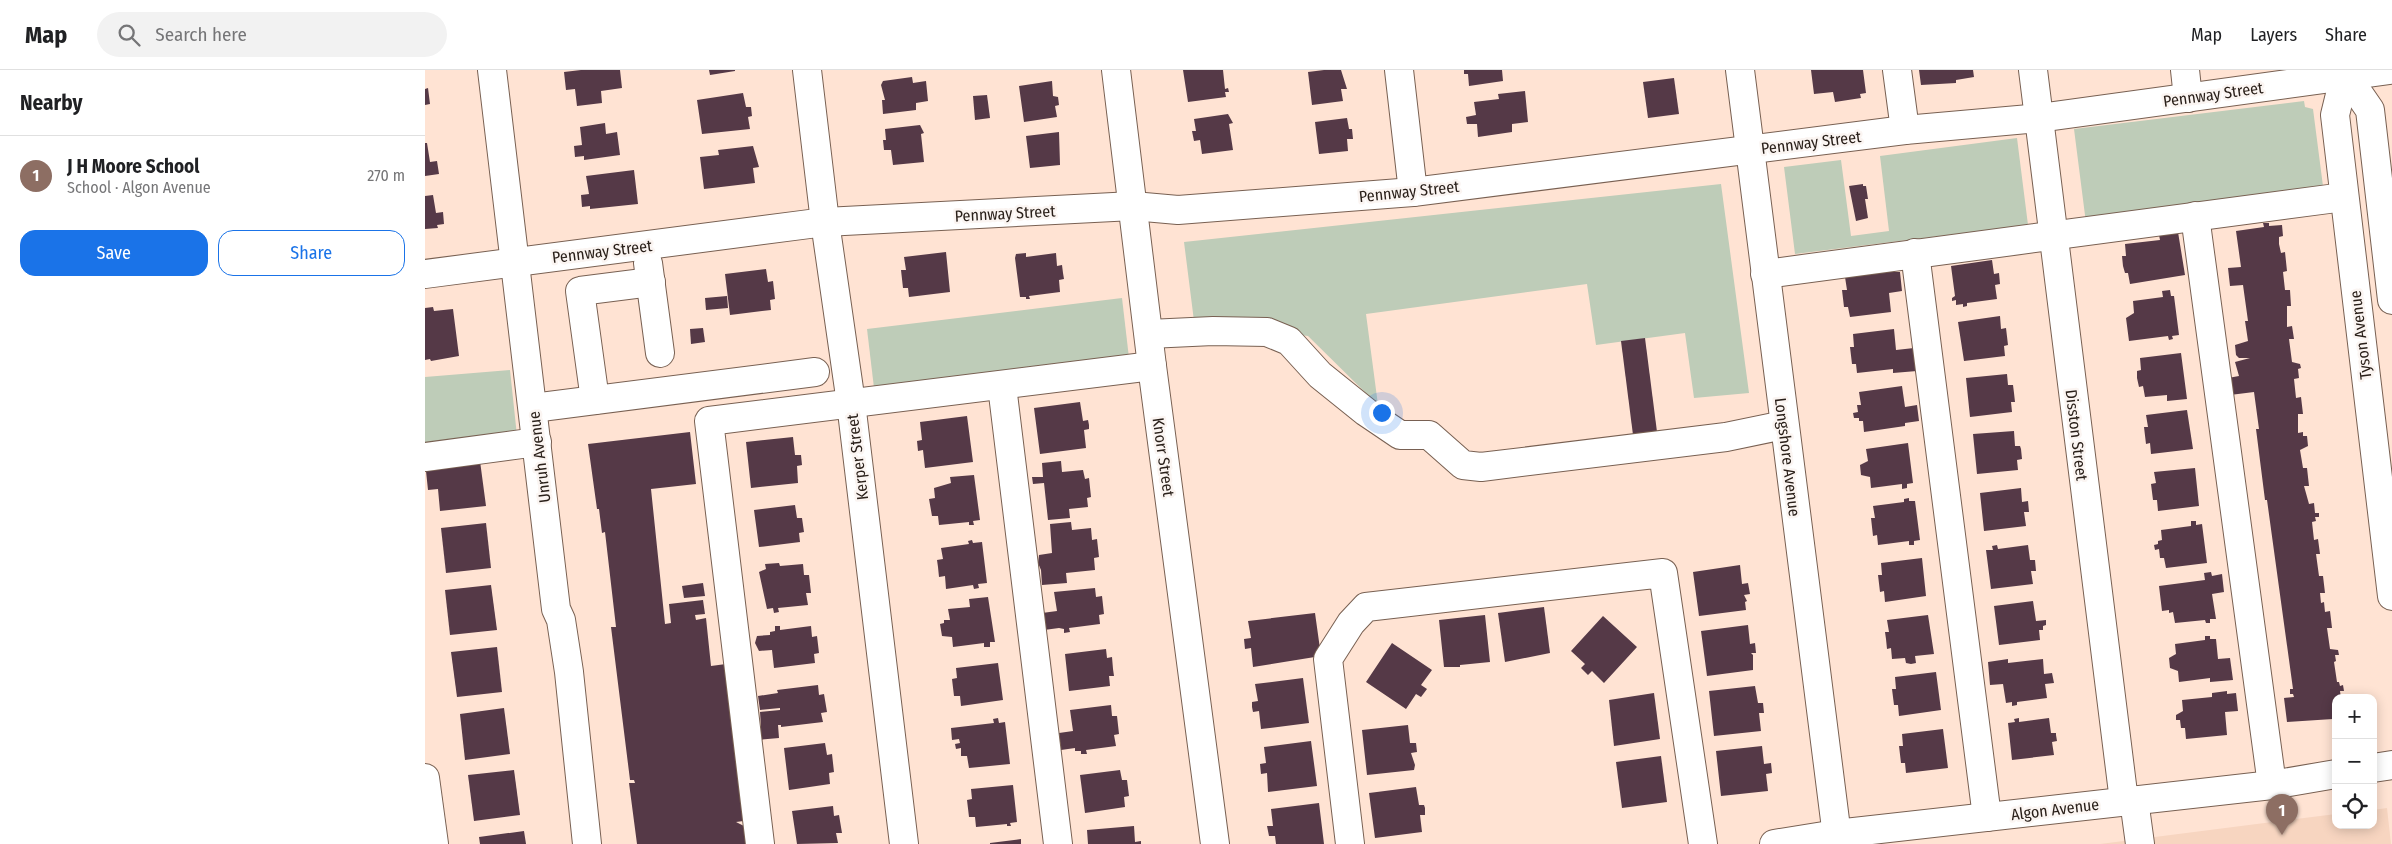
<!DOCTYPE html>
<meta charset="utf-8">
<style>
:root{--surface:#fff;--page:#f2f2f2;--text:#202124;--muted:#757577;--line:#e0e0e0;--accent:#1a73e8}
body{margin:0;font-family:"Fira Sans Condensed",sans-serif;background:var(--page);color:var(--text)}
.controls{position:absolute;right:15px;bottom:15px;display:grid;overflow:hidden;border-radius:10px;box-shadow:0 2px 12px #0003}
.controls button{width:45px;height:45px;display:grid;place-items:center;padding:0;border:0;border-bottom:1px solid var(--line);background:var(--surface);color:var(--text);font:25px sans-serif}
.you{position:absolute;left:956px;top:342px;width:18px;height:18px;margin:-12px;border:4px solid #fff;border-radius:50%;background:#1a73e8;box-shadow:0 0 0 8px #1a73e833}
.badge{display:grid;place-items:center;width:32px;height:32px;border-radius:50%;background:var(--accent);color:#fff;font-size:16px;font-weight:700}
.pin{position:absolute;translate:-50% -41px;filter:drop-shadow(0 1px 2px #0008)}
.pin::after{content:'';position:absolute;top:26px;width:18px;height:15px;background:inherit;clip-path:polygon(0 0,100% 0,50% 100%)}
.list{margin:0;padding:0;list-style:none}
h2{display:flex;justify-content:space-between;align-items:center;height:65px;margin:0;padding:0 20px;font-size:21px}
h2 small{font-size:16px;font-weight:400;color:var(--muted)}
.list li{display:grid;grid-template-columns:32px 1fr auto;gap:15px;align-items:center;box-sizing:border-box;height:80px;padding:0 20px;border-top:1px solid var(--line)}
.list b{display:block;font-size:19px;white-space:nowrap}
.list p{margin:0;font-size:16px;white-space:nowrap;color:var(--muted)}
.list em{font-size:16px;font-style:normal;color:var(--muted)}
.actions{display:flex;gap:10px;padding:15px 20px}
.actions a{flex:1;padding:11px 0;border:1px solid var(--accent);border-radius:15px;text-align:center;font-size:18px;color:var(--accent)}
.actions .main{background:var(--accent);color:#fff}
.icon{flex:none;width:28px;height:28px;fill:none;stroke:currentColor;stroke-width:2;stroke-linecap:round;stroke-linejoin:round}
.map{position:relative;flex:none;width:1967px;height:774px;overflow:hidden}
header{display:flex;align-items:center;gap:30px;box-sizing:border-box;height:70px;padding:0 25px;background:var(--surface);border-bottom:1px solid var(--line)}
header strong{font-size:24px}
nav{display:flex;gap:28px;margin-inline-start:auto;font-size:18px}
.search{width:350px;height:45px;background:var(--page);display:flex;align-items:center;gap:12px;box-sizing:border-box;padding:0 18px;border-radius:28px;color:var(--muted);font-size:19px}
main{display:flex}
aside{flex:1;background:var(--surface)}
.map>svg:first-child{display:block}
</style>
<header>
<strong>Map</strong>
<div class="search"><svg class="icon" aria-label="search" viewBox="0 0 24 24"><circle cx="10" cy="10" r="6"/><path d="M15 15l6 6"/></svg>Search here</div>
<nav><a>Map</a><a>Layers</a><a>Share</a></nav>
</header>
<main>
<aside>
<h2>Nearby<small></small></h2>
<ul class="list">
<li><span class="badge" style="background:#8d6e63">1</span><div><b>J H Moore School</b><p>School · Algon Avenue</p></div><em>270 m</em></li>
</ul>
<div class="actions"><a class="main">Save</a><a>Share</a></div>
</aside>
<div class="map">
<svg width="1967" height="774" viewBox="0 0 1967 774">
<rect width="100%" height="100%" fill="#ffe3d3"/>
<!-- built -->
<polygon fill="#f7d5c0" points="1962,738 1966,774 1675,774 1911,744 1911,755 1948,755 1948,740"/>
<!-- green -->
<g fill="#beccb8">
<polygon points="1879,31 1880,37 1888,39 1899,124 1661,153 1649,59"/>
<polygon points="1592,68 1603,155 1370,184 1359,97 1416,90 1426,166 1464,161 1455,86"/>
<polygon points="1296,114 1324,323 1269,328 1260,263 1171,275 1162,214 941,244 953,335 883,266 769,251 759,172"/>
<polygon points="697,228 704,288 449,318 442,259"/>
<polygon points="85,300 92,366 0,375 0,307"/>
</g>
<!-- building -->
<g fill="#553947">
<polygon points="156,0 195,0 197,18 176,21 177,33 152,36 150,19 141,20 139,2"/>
<polygon points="284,0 310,0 310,1 285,5"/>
<polygon points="758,0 798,0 800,19 803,18 804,22 800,22 801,27 763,32"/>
<polygon points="899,0 916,0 922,19 916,19 918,31 887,35 883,2"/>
<polygon points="1039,0 1077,0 1078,11 1044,16 1043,4 1039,4"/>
<polygon points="1386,0 1438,0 1441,23 1435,24 1436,28 1410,32 1408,22 1389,24"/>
<polygon points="1494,0 1548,0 1549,7 1531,10 1531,13 1496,15"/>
<polygon points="487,7 488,13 501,11 503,31 491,33 491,40 458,44 457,30 460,30 456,15 458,11"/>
<polygon points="1249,8 1254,44 1223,48 1218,12"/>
<polygon points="627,11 628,26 633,27 634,35 630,36 632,47 599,52 594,16"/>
<polygon points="3,18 5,34 0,35 0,19"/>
<polygon points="1100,21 1103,52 1087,54 1087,62 1053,67 1052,54 1042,54 1041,47 1051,45 1049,32 1074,29 1073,24"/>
<polygon points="318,23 321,37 326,37 327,46 323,47 325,59 277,64 272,30"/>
<polygon points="562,25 565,48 550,50 548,26"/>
<polygon points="803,44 808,53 804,54 808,80 777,84 775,70 769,71 767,61 771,61 769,49"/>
<polygon points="922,48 924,59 927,59 928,69 922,69 923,81 894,84 890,52"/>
<polygon points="180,53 181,64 192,62 195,85 159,90 159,86 150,87 149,76 157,75 155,57"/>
<polygon points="495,55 499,63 496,64 499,92 468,95 466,80 459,80 458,70 461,70 460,59"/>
<polygon points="634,62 635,95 605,98 601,66"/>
<polygon points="0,73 2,73 5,92 12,91 14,104 0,106"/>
<polygon points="328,76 334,97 328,98 330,113 279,119 275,87 294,85 293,80"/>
<polygon points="209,100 213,134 165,139 165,136 157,137 156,125 164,124 161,106"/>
<polygon points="1438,114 1438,116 1441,116 1443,129 1440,129 1443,148 1431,151 1424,116"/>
<polygon points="8,125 11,143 18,142 19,154 12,155 13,158 0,159 0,126"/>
<polygon points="1838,153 1844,153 1844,156 1857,155 1858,166 1854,167 1854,174 1856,183 1860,182 1862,201 1858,202 1860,220 1865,220 1866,236 1862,236 1862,257 1867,256 1869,269 1864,269 1867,292 1875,294 1876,298 1873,299 1874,308 1869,309 1871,328 1876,327 1878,344 1873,344 1873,363 1878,362 1878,366 1882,366 1883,376 1875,380 1878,398 1882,398 1884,416 1879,416 1884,434 1889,433 1890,443 1894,443 1894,447 1890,447 1891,451 1887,452 1889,470 1893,469 1895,484 1891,484 1894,506 1898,506 1900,523 1895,523 1896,533 1899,532 1900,542 1905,541 1907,558 1902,558 1905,579 1913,580 1914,585 1910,585 1911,591 1909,592 1912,612 1914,612 1915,616 1918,615 1919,621 1915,621 1916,628 1911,628 1911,646 1908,646 1908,649 1862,652 1859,628 1869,627 1868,624 1865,624 1865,619 1868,619 1842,430 1840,430 1831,359 1834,359 1829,322 1805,325 1803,308 1814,306 1810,292 1825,288 1814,288 1811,285 1810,275 1823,271 1820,251 1823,251 1818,215 1805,216 1803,198 1816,197 1811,161 1839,157"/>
<polygon points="1753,162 1760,205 1705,214 1703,203 1700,203 1698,196 1697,186 1701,186 1700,174 1735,170 1734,165"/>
<polygon points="521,182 525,222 484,227 483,218 478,218 476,200 481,200 479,187"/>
<polygon points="601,183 601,187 631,183 632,196 637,195 638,203 639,209 634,210 635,222 604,226 605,229 601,229 601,227 595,227 590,188 591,184"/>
<polygon points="1567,190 1569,204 1574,203 1575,214 1570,215 1572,229 1542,233 1542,236 1538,237 1538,234 1531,235 1531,230 1527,231 1527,228 1530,226 1526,196"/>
<polygon points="341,199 343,212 348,211 350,229 345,230 346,240 305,245 300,204"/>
<polygon points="1462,202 1475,202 1477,221 1464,223 1466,242 1425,247 1423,237 1419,237 1417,220 1422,220 1420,207"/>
<polygon points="1745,220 1746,226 1749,226 1754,265 1747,266 1748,269 1744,270 1743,266 1704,271 1701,248 1709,243 1708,231 1738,227 1737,221"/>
<polygon points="302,226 303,238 281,240 280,228"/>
<polygon points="8,237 9,241 28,239 34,286 6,291 5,289 0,290 0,238"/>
<polygon points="1575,246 1576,259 1581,258 1583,275 1579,276 1580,286 1539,291 1533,252"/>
<polygon points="278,258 280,272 266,274 265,259"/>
<polygon points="1469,259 1471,280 1489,278 1492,301 1468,303 1468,299 1432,303 1431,294 1427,294 1425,277 1429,277 1428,264"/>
<polygon points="1220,268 1232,362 1208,365 1196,271"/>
<polygon points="1756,283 1762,329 1742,331 1742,325 1720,327 1718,316 1714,317 1712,308 1712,301 1716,300 1715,288"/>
<polygon points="1582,304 1583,315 1588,315 1589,323 1590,332 1586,332 1587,342 1545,347 1541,308"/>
<polygon points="1477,316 1480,337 1492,335 1494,351 1480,353 1480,356 1439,362 1438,351 1434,351 1434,348 1429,348 1428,343 1433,342 1432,335 1436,335 1434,322"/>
<polygon points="655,332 658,351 663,350 664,355 664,359 659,360 661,378 615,384 609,338"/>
<polygon points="1762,340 1768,379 1726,384 1725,373 1721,374 1719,357 1723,357 1721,345"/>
<polygon points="542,346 548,392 500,398 498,380 493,381 492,371 497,370 495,352"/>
<polygon points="1589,361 1590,376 1595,376 1596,379 1597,389 1592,390 1593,400 1552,404 1548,364"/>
<polygon points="265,362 271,414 226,419 240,554 246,553 244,534 278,530 280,544 270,545 271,550 281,548 286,596 301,594 326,750 311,752 321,757 324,774 212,774 204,713 210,713 209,710 205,710 186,557 191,557 180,462 177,463 174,439 172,439 163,374"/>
<polygon points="368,367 370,385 376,385 377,395 372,396 373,413 326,418 321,372"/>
<polygon points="1483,373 1488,413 1482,414 1482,418 1477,419 1477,414 1446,418 1445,407 1436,405 1435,395 1443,391 1441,379"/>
<polygon points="55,391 61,436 15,441 13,419 3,420 1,401 11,400 10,396"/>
<polygon points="636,391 637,402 658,400 660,409 664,408 666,427 662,428 663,437 644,439 645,448 623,450 619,413 608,414 607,407 618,407 617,393"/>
<polygon points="1770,398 1774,436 1733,441 1732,430 1728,430 1726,414 1731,413 1729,402"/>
<polygon points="549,405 555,450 548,451 549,455 544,455 544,452 514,455 513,446 507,446 504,429 510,428 509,418 526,413 525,407"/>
<polygon points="1596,418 1597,432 1603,431 1604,442 1599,442 1601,456 1559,461 1555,423"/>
<polygon points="1484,428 1484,431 1490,431 1495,470 1489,471 1489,475 1484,475 1484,471 1453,475 1452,465 1448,466 1446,448 1450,448 1448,436 1479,432 1479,429"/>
<polygon points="370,435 372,448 377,448 379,462 374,463 375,472 334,477 329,440"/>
<polygon points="1766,451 1771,451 1771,455 1777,454 1782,493 1741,498 1739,488 1735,488 1734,479 1730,480 1729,475 1733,474 1733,471 1737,470 1736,460 1766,456"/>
<polygon points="646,452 647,460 666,458 667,470 672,469 674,487 669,488 670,500 641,503 642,513 617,515 616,500 613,493 614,485 627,483 625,454"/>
<polygon points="61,453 66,498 21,503 16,458"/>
<polygon points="547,470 548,473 557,472 562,513 553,514 554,518 549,519 548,515 521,519 520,506 514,507 513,497 512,490 518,489 516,478 544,474 543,471"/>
<polygon points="1572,475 1573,479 1603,475 1605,490 1610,490 1611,501 1606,501 1608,514 1566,519 1561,480 1568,480 1567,476"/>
<polygon points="1497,488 1501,526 1460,532 1459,521 1455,522 1453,505 1457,505 1456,493"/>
<polygon points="354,493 355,496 378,494 379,505 384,505 386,523 381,523 383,535 353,538 354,542 349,543 348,538 342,539 334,502 341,499 340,494"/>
<polygon points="1315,495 1317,514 1323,513 1325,524 1319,525 1322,531 1320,532 1321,540 1274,546 1268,502"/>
<polygon points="1786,502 1787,506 1797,504 1799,522 1787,524 1791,549 1785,549 1785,553 1781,553 1780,550 1750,553 1748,542 1744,543 1744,540 1737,541 1734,516 1780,510 1779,503"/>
<polygon points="278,513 280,526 259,528 257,516"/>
<polygon points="66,515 72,560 25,565 20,520"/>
<polygon points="670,518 671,527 677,526 679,544 674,545 675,554 644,558 645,562 639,563 639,559 634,558 619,560 617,543 632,541 629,522"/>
<polygon points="563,527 570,572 565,572 565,577 559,577 559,573 528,577 527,567 517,566 515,554 519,553 519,550 525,550 523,539 545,537 544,529"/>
<polygon points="1608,531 1611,551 1621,550 1621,555 1618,556 1618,560 1614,560 1615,570 1574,575 1569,536"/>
<polygon points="1119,537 1125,583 1080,592 1073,543"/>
<polygon points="890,543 896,586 828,597 826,578 820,579 819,569 826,568 823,551"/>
<polygon points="1060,545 1065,592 1035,595 1035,597 1019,597 1014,550"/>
<polygon points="1503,545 1509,584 1490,586 1491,593 1486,594 1481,593 1480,588 1467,589 1466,578 1462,579 1461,569 1460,562 1464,562 1462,550"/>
<polygon points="1178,546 1212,577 1179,613 1167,601 1163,605 1156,598 1160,594 1146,581"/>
<polygon points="1323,555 1325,574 1330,573 1331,583 1326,583 1328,585 1328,600 1282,606 1276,561"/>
<polygon points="350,556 355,556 355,560 386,556 387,567 392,566 394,583 389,584 390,593 349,598 347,580 334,581 330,573 332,566 345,565 345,562 350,561"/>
<polygon points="1780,566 1785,566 1785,569 1791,569 1793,589 1805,588 1808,610 1785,612 1785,608 1754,612 1753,601 1745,598 1744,588 1751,584 1750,574 1780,570"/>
<polygon points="967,573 1007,600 996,615 1002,619 996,627 991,624 981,639 941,612"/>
<polygon points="72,577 77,622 32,627 26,582"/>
<polygon points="681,579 682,588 687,587 688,599 689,606 684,606 685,616 644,621 640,584"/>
<polygon points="1583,589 1583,593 1618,589 1619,604 1627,603 1629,613 1620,614 1622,628 1592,632 1592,635 1587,636 1587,632 1581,633 1578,614 1565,615 1563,592"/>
<polygon points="573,593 578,630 536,636 535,626 529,626 527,609 532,608 531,598"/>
<polygon points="1511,602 1516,640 1474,646 1473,635 1469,635 1467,619 1471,619 1470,607"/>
<polygon points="878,608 884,653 836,659 834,641 828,642 827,637 827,632 833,631 830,614"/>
<polygon points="393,615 394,625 399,624 402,642 396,643 398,652 356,657 356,655 353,655 354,668 333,670 331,657 336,657 335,642 355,640 355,638 335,640 333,626 353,623 352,620"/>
<polygon points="1330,616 1333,633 1338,633 1339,643 1334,643 1336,661 1289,666 1284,621"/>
<polygon points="1802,621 1802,624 1811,623 1813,641 1800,642 1802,665 1761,669 1760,658 1756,658 1755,650 1751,650 1751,645 1758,641 1757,630 1787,627 1787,623"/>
<polygon points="1229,623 1235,669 1189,676 1184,630"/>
<polygon points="686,635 687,646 692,646 694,664 689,665 691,676 661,680 662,684 656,684 656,681 650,681 650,678 636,680 634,663 648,661 645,640"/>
<polygon points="79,638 85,684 40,690 35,644"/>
<polygon points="573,648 574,653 580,652 585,694 544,698 542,686 536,686 536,678 531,679 530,674 535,673 534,669 527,670 526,658 569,653 568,649"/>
<polygon points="1594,648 1594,652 1624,648 1626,663 1631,663 1631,665 1632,671 1627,672 1629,685 1587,690 1583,653 1590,652 1589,649"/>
<polygon points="983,655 985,673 991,673 992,682 986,683 990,695 989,700 942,705 937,660"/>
<polygon points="1518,659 1523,698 1481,703 1480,693 1476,693 1474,676 1478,676 1477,664"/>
<polygon points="886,671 892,716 843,722 842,703 836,704 835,694 841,693 839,677"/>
<polygon points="400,673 402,685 407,684 409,702 404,703 405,714 364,720 359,678"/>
<polygon points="1337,676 1339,694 1346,693 1347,703 1341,704 1343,721 1296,726 1291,681"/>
<polygon points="1236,686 1242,732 1197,738 1191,692"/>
<polygon points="89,700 95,745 49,751 43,705"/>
<polygon points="695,700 697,710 702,710 704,726 699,727 700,737 660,743 655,705"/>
<polygon points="588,715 592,752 585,753 586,756 582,756 582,754 551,757 550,747 544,747 542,730 547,729 546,719"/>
<polygon points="991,717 994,735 999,735 1000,738 1000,745 995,745 997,762 950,768 944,723"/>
<polygon points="894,733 899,774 851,774 850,766 844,766 842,756 848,756 846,739"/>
<polygon points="408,736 409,746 414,745 417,763 411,763 413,773 372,774 367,741"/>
<polygon points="709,756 710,772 716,771 716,774 663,774 662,760"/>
<polygon points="99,761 101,774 55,774 54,767"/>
<polygon points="596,769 596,774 565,774 565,773"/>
</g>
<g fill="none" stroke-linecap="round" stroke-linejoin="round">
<defs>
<g id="minor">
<polyline points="67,0 131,539 136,550 144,602 162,774"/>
<polyline points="382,0 400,152 426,333 479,774"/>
<polyline points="691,0 727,296 790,774"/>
<polyline points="974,0 988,122"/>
<polyline points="1315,0 1413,774"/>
<polyline points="1472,0 1480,60"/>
<polyline points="1608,0 1699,731"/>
<polyline points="1760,0 1763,28"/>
<polyline points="1921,0 1910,45 1967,526"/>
<polyline points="1921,5 1945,40 1967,230"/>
<polyline points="1770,146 1847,715"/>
<polyline points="1490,183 1562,747"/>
<polyline points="223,193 235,283"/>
<polyline points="0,204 400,152 708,136 753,140 988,122 1480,60 1614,48 1965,0"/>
<polyline points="1340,204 1919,127"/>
<polyline points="724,264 788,261 842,262 864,271 895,305 941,342 975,365 1004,365 1038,395 1056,397 1301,367 1359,355"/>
<polyline points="577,316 633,774"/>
<polyline points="170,330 155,221 226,212"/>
<polyline points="108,338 390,302"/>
<polyline points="0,387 112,372"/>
<polyline points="1948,698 1967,695"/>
<polyline points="0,708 9,774"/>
<polyline points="1709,730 1715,774"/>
<polyline points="335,774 284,351 727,296"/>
<polyline points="925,774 903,589 926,553 941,537 1238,503 1278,774"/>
<polyline points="1349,774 1411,764 1847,715 1911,704"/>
</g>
</defs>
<!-- minor casing -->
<use href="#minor" stroke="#786052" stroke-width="30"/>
<!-- minor -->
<use href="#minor" stroke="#fff" stroke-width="28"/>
</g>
<g text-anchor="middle" stroke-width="5" stroke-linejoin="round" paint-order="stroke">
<!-- street labels -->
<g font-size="16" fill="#2a201a" stroke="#fbf5f2">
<text transform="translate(1788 24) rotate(-8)" y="6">Pennway Street</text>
<text transform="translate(1386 72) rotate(-7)" y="6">Pennway Street</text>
<text transform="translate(984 121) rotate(-6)" y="6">Pennway Street</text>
<text transform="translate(580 143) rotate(-3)" y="6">Pennway Street</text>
<text transform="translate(177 181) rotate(-7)" y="6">Pennway Street</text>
<text transform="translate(1935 265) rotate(-97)" y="6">Tyson Avenue</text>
<text transform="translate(1652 365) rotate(83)" y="6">Disston Street</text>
<text transform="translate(114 387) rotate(-97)" y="6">Unruh Avenue</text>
<text transform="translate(432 387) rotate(-97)" y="6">Kerper Street</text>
<text transform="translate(739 387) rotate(82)" y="6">Knorr Street</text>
<text transform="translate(1363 387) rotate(83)" y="6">Longshore Avenue</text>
<text transform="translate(1630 739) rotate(-7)" y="6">Algon Avenue</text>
</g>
</g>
</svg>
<div class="controls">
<button>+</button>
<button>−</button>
<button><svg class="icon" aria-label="locate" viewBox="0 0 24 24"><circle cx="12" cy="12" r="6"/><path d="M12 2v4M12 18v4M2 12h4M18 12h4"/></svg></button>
</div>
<div class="you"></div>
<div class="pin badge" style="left:1857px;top:765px;background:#8d6e63">1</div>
</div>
</main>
